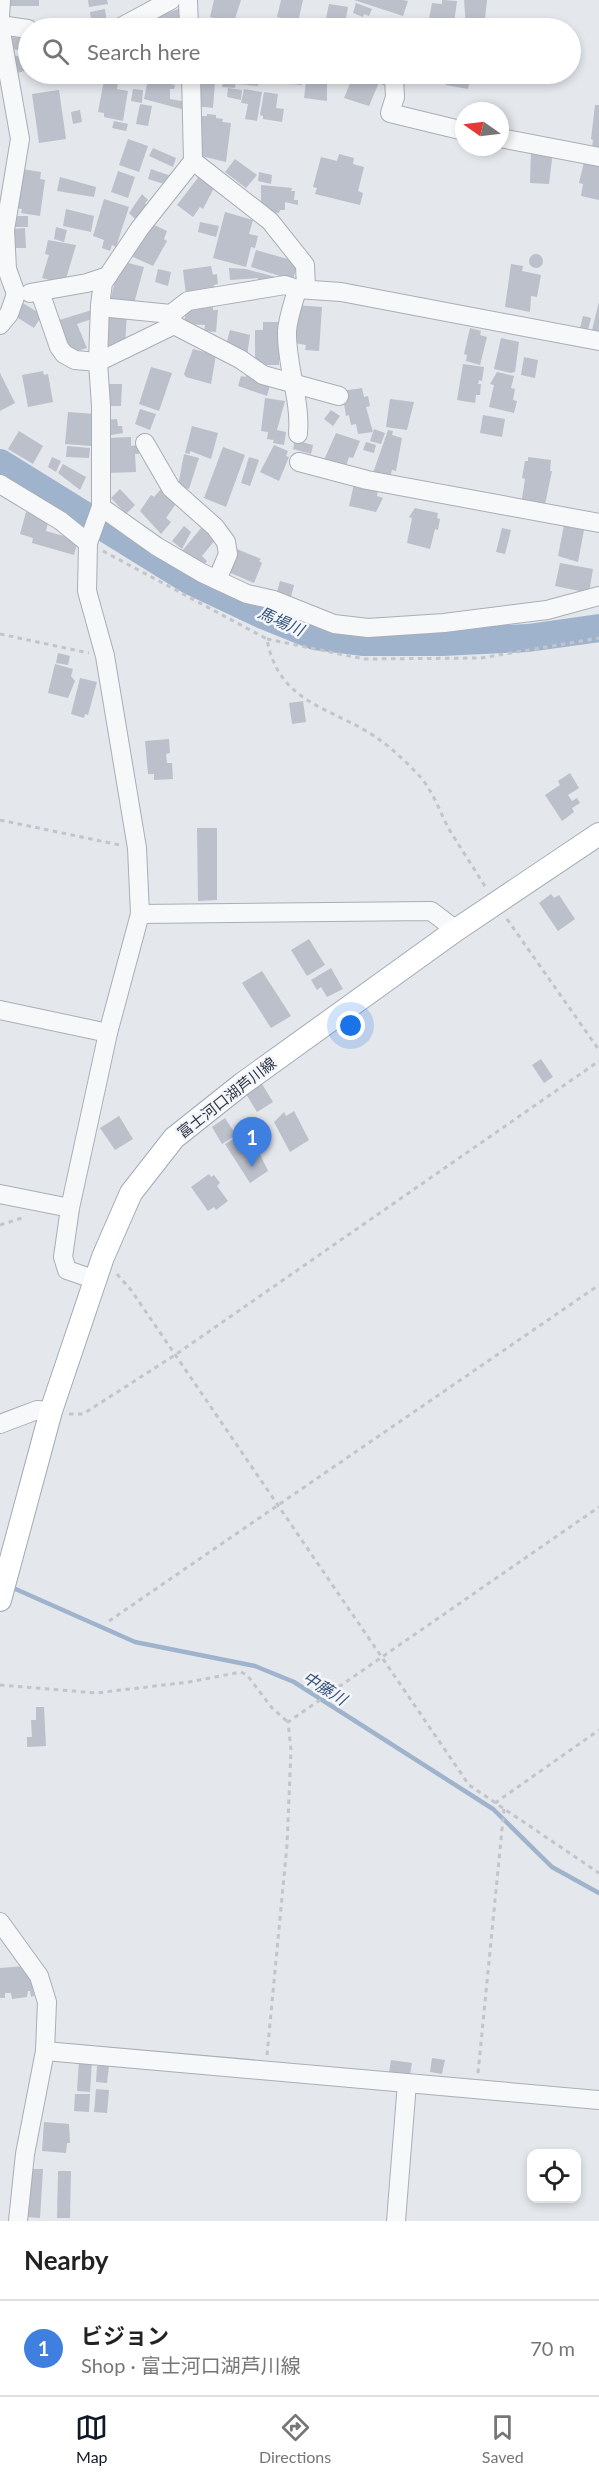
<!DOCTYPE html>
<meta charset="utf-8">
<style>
:root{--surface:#fff;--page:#f2f2f2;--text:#222;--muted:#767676;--line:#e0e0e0;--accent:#111827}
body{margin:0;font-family:Lato,"Noto Sans JP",sans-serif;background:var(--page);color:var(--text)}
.controls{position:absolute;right:18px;bottom:18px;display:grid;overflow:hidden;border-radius:12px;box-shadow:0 3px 9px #0003}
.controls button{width:54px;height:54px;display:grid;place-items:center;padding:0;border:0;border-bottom:2px solid var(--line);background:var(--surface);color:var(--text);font:30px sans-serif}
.compass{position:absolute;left:455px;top:102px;width:54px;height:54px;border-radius:50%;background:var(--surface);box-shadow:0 3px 9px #0003;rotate:284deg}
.you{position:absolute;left:351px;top:1026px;width:21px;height:21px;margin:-15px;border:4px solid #fff;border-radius:50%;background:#1a73e8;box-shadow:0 0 0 9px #1a73e833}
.badge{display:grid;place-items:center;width:39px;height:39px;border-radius:50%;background:var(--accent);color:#fff;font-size:20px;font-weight:700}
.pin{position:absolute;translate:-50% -50px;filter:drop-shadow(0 2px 3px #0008)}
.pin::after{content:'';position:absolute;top:32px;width:21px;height:18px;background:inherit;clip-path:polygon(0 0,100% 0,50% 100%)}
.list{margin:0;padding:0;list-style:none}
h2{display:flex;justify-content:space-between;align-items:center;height:78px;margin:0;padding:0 24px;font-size:26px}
h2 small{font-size:20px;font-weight:400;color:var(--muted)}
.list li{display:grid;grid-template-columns:39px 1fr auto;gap:18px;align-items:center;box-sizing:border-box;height:96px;padding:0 24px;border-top:2px solid var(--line)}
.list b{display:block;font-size:22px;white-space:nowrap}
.list p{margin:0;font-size:20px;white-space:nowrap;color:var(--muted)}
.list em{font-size:20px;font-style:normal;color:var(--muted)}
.icon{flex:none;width:33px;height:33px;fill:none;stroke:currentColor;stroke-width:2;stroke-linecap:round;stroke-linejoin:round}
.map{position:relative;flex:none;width:599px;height:2221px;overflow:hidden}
.search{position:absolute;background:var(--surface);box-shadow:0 3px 9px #0003;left:18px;right:18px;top:18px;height:66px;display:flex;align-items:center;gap:15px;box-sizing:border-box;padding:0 21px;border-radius:33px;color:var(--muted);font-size:22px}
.sheet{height:174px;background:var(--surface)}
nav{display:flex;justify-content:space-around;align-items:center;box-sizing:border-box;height:84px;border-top:2px solid var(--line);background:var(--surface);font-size:16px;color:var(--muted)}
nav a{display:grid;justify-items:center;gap:3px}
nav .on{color:var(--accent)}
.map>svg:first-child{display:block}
</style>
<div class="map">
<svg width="599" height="2221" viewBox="0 0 599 2221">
<rect width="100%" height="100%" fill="#e4e7ec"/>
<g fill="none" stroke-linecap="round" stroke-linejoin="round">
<!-- stream -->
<polyline stroke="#9fb4cc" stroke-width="4.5" points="11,1587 135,1642 255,1666 294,1682 493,1809 552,1867 599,1893"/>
<!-- river -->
<polyline stroke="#9fb4cc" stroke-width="28" points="0,463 189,580 263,615 315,636 364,642 442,642 528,638 599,628"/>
</g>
<!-- building -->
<g fill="#bbc0ca">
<rect x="10" y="0" width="29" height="6"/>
<polygon points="88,0 107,0 108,4 89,7"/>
<polygon points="214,0 241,0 233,25 221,22 220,26 213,24 214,18 210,17"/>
<polygon points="281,0 303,0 298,22 277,17"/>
<polygon points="354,0 403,0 408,1 403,16"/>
<polygon points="442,0 457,1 454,23 429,19 432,3 442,4"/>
<polygon points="464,0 487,0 484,28 466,25"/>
<polygon points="356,3 372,9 369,16 364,14 363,17 353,13"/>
<polygon points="329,4 348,7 344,28 324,28"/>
<polygon points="181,8 181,25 156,23 155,17"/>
<polygon points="105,9 107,24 92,26 90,12"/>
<polygon points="145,21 162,25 161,28 140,28"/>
<polygon points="9,37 28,38 28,52 8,48"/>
<polygon points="25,54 28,70 17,73 13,57"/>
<polygon points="123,74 144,74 142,84 122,80"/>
<polygon points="157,74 177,74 175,83 156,79"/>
<polygon points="229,74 260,74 258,86 237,84 238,76"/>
<polygon points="289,74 303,74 302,85 288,84"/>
<polygon points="307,74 327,74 327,101 304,98"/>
<polygon points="354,74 380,80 369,106 344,98"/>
<polygon points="448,74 471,74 468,89 446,85"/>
<polygon points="224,77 236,78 235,88 222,87"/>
<polygon points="148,79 175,85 174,89 170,89 170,99 187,102 185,110 144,99"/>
<polygon points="104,80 118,83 117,89 128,91 123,121 104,117 104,113 98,112"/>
<polygon points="199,81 215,82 213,108 196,106"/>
<polygon points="228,88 242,90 241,100 227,97"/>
<polygon points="133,89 143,90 142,103 131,101"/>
<polygon points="244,89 262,92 257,121 245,119 248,104 241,103"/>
<polygon points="59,90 66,139 39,143 32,94"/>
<polygon points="264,92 278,94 276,108 284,109 282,122 263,119 263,116 260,115"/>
<polygon points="140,104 152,106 148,126 136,124"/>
<polygon points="595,105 599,105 599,148 592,147 593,140 591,139"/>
<polygon points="80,110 82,122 73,124 71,112"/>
<polygon points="207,114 216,115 216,118 223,119 222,122 231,123 226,162 201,156 202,145 198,144 202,116 207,116"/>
<polygon points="114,121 128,124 126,131 112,128"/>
<polygon points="128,139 148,146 139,172 119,165"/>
<polygon points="153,148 176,158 173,167 149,156"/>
<polygon points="531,150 553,151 549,184 530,183"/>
<polygon points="339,154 354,158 353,164 364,167 358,191 363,193 360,205 315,194 317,188 313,187 321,157 337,161"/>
<polygon points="235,159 257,175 246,188 225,172"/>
<polygon points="584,162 599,165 599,200 581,196 583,184 579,183"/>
<polygon points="22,169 41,172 40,179 45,180 40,216 21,213 22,209 16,208"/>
<polygon points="151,169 171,176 168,185 148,179"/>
<polygon points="118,171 135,177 128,198 111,192"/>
<polygon points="259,172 272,175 271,184 258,181"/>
<polygon points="200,175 215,186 203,209 200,207 193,217 177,205"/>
<polygon points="60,177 96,187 94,197 57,191"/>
<polygon points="261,185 292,188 291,191 295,191 294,200 298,200 298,205 285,202 285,210 280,210 279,213 267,212 261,208"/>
<polygon points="142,194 148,200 145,203 150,208 137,221 129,213"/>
<polygon points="104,199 129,207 116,247 112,245 110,251 102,248 104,240 93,236"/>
<polygon points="66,209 94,216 91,232 63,226"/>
<polygon points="225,212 253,220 249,234 258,236 255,248 251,247 246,267 213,258"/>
<polygon points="12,216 28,216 28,227 11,227"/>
<polygon points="200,222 219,226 216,237 198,232"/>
<polygon points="150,223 167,231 164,239 167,241 153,266 131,256"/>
<polygon points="56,227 67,230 64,242 54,239"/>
<polygon points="25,228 26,248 10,248 10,229"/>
<polygon points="48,240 76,245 66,279 62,283 42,278 49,255 45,254"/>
<polygon points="256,250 298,262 293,280 251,267"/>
<circle cx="536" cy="261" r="7"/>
<polygon points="120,261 144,267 133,307 110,301"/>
<polygon points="511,264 523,266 522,271 541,275 537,297 531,296 530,312 505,307"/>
<polygon points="211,266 213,275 217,274 218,284 214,285 215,291 186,295 183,270"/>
<polygon points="229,268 246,269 276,277 275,284 258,283 258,278 230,280"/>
<polygon points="158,269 171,272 168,286 155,282"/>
<polygon points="599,302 599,336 591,334"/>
<polygon points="23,303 42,315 34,328 15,316"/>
<polygon points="213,303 213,310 218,310 216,332 204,331 205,325 184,324 186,309"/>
<polygon points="296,305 322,307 319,351 305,350 306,345 294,343"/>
<polygon points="92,310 95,318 77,324 87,348 74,352 65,343 56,321"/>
<polygon points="105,311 127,312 125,347 103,346"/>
<polygon points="583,316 591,318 588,330 580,328"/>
<polygon points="263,322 279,322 279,365 255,365 255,330 263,330"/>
<polygon points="470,328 481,331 480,335 487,337 480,365 466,361 467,355 464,354"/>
<polygon points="230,330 250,335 247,356 226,345"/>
<polygon points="501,338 519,342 515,372 511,373 494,369"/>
<polygon points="193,349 216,355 211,384 186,377 184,374"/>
<polygon points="524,357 538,360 535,378 521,375"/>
<polygon points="463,364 484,367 482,381 479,380 478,384 481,384 480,395 476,395 475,403 457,400"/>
<polygon points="151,367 172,373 159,411 139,404"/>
<polygon points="43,371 44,375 48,374 53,402 28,407 22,375"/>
<polygon points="497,372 514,376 511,388 515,389 513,400 517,401 514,413 489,407 494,385 490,384"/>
<polygon points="0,373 15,403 0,411"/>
<polygon points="246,374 271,382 267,396 238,386 241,376 246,377"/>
<polygon points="109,384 122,384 121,406 108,406"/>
<polygon points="362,388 364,397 368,396 370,406 366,407 373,432 358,434 356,424 351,425 349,415 346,416 342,391"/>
<polygon points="265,398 285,401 277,430 286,432 284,445 273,443 274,440 267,439 268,432 261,431"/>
<polygon points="390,399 414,402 407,430 386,427"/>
<polygon points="140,409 156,414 150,430 135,424"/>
<polygon points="331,410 340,416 333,426 324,419"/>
<polygon points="68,412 95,414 92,446 65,444"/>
<polygon points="483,415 505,419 502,437 480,433"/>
<polygon points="117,419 118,426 122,426 123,433 106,436 105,420"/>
<polygon points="192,426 218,433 211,459 190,451 190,454 185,453"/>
<polygon points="374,429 385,433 381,444 370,441"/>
<polygon points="388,430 393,431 392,435 402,438 396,471 392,470 390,478 373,473"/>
<polygon points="19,431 43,446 33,464 8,449"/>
<polygon points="336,433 360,441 353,458 349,457 346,466 324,460"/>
<polygon points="131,437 131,446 138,445 139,454 135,454 136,472 108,473 107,438"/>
<polygon points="295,440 313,445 311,454 293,449"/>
<polygon points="366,442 376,445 374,453 363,450"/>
<polygon points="274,445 288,451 286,456 289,457 279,481 260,472"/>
<polygon points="67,446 90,448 89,458 66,457"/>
<polygon points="223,447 245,455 226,507 204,498"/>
<polygon points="184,454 199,458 189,489 178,486"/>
<polygon points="52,457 61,461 56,472 48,467"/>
<polygon points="249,457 259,460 250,486 241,483"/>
<polygon points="528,457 551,460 550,471 552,471 544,509 521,505 525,479 522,478 525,461 528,461"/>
<polygon points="63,464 86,477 80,490 58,473"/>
<polygon points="354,484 378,490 377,496 383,498 376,512 349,506"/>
<polygon points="120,489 135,505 126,514 111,498"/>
<polygon points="161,489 178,501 166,518 171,522 161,534 140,511 151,495 154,497"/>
<polygon points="415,508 438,513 437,518 440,519 438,530 435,529 430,549 407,543 412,518 409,517"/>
<polygon points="26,512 49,518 46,531 78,540 74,555 32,543 33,538 20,534"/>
<polygon points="564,525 584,530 578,562 558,556"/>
<polygon points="184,526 191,532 182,549 172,541"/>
<polygon points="202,527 216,539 202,556 207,561 202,567 182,551"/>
<polygon points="502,528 511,530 505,554 496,552"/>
<polygon points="237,549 261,559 259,561 262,563 254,583 226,571"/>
<polygon points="560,563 593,569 589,593 555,586"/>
<polygon points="280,581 294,585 291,597 277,592"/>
<polygon points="58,653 70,656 68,665 56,663"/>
<polygon points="55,664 73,669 71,676 75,681 68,698 48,693"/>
<polygon points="80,678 97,682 88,715 85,714 84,718 71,714"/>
<polygon points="303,701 306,722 292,724 289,703"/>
<polygon points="169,739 170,753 166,754 167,763 172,763 173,779 154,780 154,774 148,774 145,741"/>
<polygon points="570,773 579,788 568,795 572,801 577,798 580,803 572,808 574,812 562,821 545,795 560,785 558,781"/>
<polygon points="197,828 217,828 217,900 198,901"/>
<polygon points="551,894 554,898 559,895 575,919 558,931 539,903"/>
<polygon points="309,939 325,965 307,976 291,950"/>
<polygon points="331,968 343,989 327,997 321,987 317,990 311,980"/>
<polygon points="262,971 291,1016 271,1028 242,983"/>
<polygon points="541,1059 553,1077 544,1083 532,1065"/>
<polygon points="262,1084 273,1102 257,1112 246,1094"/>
<polygon points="294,1111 309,1140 290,1152 274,1122 284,1112 286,1116"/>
<polygon points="119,1116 133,1139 115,1150 100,1128"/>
<polygon points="225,1118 236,1135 222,1144 212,1127"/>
<polygon points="240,1135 247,1146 251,1143 257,1148 268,1171 250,1183 225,1144"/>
<polygon points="209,1174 211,1177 214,1175 220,1183 217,1186 228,1201 216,1210 214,1207 208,1211 191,1187"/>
<polygon points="36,1707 44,1707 46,1746 27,1747 27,1737 32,1737 31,1720 36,1720"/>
<polygon points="25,1966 33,1987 34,1996 31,1997 30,1991 28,1991 27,1997 12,1999 11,1993 5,1993 5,1998 0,1998 0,1968"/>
<polygon points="432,2058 445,2060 442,2074 430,2072"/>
<polygon points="79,2060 92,2061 90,2092 77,2091"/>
<polygon points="391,2060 412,2063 410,2075 389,2073"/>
<polygon points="97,2066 109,2066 107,2083 96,2082"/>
<polygon points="96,2089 109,2090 107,2113 94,2112"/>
<polygon points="75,2094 90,2094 89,2112 74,2111"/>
<polygon points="44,2122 69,2124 70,2143 67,2143 66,2153 42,2151"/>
<polygon points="30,2169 43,2169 40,2218 27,2217"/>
<polygon points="58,2171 71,2171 70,2218 57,2218"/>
</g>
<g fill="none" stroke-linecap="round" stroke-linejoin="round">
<defs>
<g id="minor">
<polyline points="188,0 189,28"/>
<polyline points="0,17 1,0"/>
<polyline points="0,25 28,29"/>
<polyline points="0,26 20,139 5,230 7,269 16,294 9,314 0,325"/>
<polyline points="119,28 171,0"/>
<polyline points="383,74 394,78 395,97 390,113 464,131"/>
<polyline points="500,138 599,157"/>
<polyline points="193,161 270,221 305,265 306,288"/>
<path d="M297 289C294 302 288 317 287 331 286 365 301 399 298 434"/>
<polyline points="40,292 59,347 64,354 75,360 98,362 174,325 171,314 188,301 285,285 297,289 341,292 599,341"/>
<polyline points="30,293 87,283 108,276"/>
<polyline points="100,307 171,314"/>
<polyline points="174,325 240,359 263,375 339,396"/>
<polyline points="145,443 171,488 215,527 226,542 228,554 217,580"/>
<polyline points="299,462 367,480 599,523"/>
<polyline points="0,484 61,521 88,543"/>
<polyline points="101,507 156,546 202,573 247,594 274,600 334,624 368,628 444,623 547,610 599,596"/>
<polyline points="140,914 431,911 456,930"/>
<polyline points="0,1010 108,1033"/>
<polyline points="0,1194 70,1208"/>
<polyline points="96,1280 67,1270 63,1257 70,1208 108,1033 140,914 137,848 105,656 87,591 88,543 101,507 101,406 98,362 100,305 103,283 140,228 193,161 191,74"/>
<polyline points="0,1424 37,1410 51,1411"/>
<polyline points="0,1922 39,1976 47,2002 45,2051 25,2154 18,2221"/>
<polyline points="45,2051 599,2100"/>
<polyline points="396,2221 407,2083"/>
</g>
<polyline id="major" points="0,1600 51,1411 103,1257 131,1193 174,1138 242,1084 456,930 599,834"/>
</defs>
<!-- minor casing -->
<use href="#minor" stroke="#a9aeb7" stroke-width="20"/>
<!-- major casing -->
<use href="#major" stroke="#a3abb8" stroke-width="24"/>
<!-- path -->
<g stroke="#c2c5cb" stroke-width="3" stroke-dasharray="4.5 4.5" stroke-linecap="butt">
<path d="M103 551 267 639C279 708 338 707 384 743 397 753 422 776 429 789 438 803 443 820 452 834 463 852 475 870 486 888"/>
<polyline points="0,634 89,653"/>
<polyline points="267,639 364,659 481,658 599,638"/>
<polyline points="0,820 120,845"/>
<polyline points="507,919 599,1050"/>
<polyline points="0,1225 25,1217"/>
<polyline points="117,1274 131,1290 469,1785 599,1873"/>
<polyline points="69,1414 83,1414 175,1355 599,1061"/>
<polyline points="109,1621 599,1285"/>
<polyline points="0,1685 96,1693 189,1682 241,1672 247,1675 272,1708 288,1722"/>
<polyline points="495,1803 599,1730"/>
<polyline points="267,2055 287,1845 291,1750 288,1722 599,1507"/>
<polyline points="478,2073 504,1809"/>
</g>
<!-- minor -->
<use href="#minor" stroke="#f7f8fa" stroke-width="18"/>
<!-- major -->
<use href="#major" stroke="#fff" stroke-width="22"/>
</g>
<g text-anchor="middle" stroke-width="5" stroke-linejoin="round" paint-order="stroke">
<!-- street labels -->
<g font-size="15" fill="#2b3445" stroke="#f4f6f9">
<text transform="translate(227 1098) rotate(-38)" y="5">富士河口湖芦川線</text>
</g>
<!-- water labels -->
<g font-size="16" font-style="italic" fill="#34527a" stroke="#f4f6f9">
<text transform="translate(281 621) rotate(24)" y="6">馬場川</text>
<text transform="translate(325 1688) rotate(32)" y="6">中藤川</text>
</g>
</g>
</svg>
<div class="controls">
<button><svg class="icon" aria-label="locate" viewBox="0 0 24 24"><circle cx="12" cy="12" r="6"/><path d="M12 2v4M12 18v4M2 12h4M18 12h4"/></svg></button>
</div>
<svg class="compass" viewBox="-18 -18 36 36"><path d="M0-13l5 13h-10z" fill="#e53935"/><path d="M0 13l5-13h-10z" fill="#767676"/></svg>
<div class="you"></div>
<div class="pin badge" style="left:252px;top:1167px;background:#3f7fe0">1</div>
<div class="search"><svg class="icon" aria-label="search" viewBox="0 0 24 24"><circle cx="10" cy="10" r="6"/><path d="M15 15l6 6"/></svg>Search here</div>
</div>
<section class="sheet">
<h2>Nearby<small></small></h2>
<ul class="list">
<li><span class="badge" style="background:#3f7fe0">1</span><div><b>ビジョン</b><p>Shop · 富士河口湖芦川線</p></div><em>70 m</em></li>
</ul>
</section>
<nav>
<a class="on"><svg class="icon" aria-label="map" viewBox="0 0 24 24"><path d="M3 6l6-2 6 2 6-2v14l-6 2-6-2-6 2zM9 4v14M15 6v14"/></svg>Map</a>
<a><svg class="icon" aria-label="directions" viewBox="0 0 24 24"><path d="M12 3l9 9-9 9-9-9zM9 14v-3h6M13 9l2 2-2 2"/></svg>Directions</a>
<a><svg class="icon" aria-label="saved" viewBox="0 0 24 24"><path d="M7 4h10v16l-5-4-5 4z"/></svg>Saved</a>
</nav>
